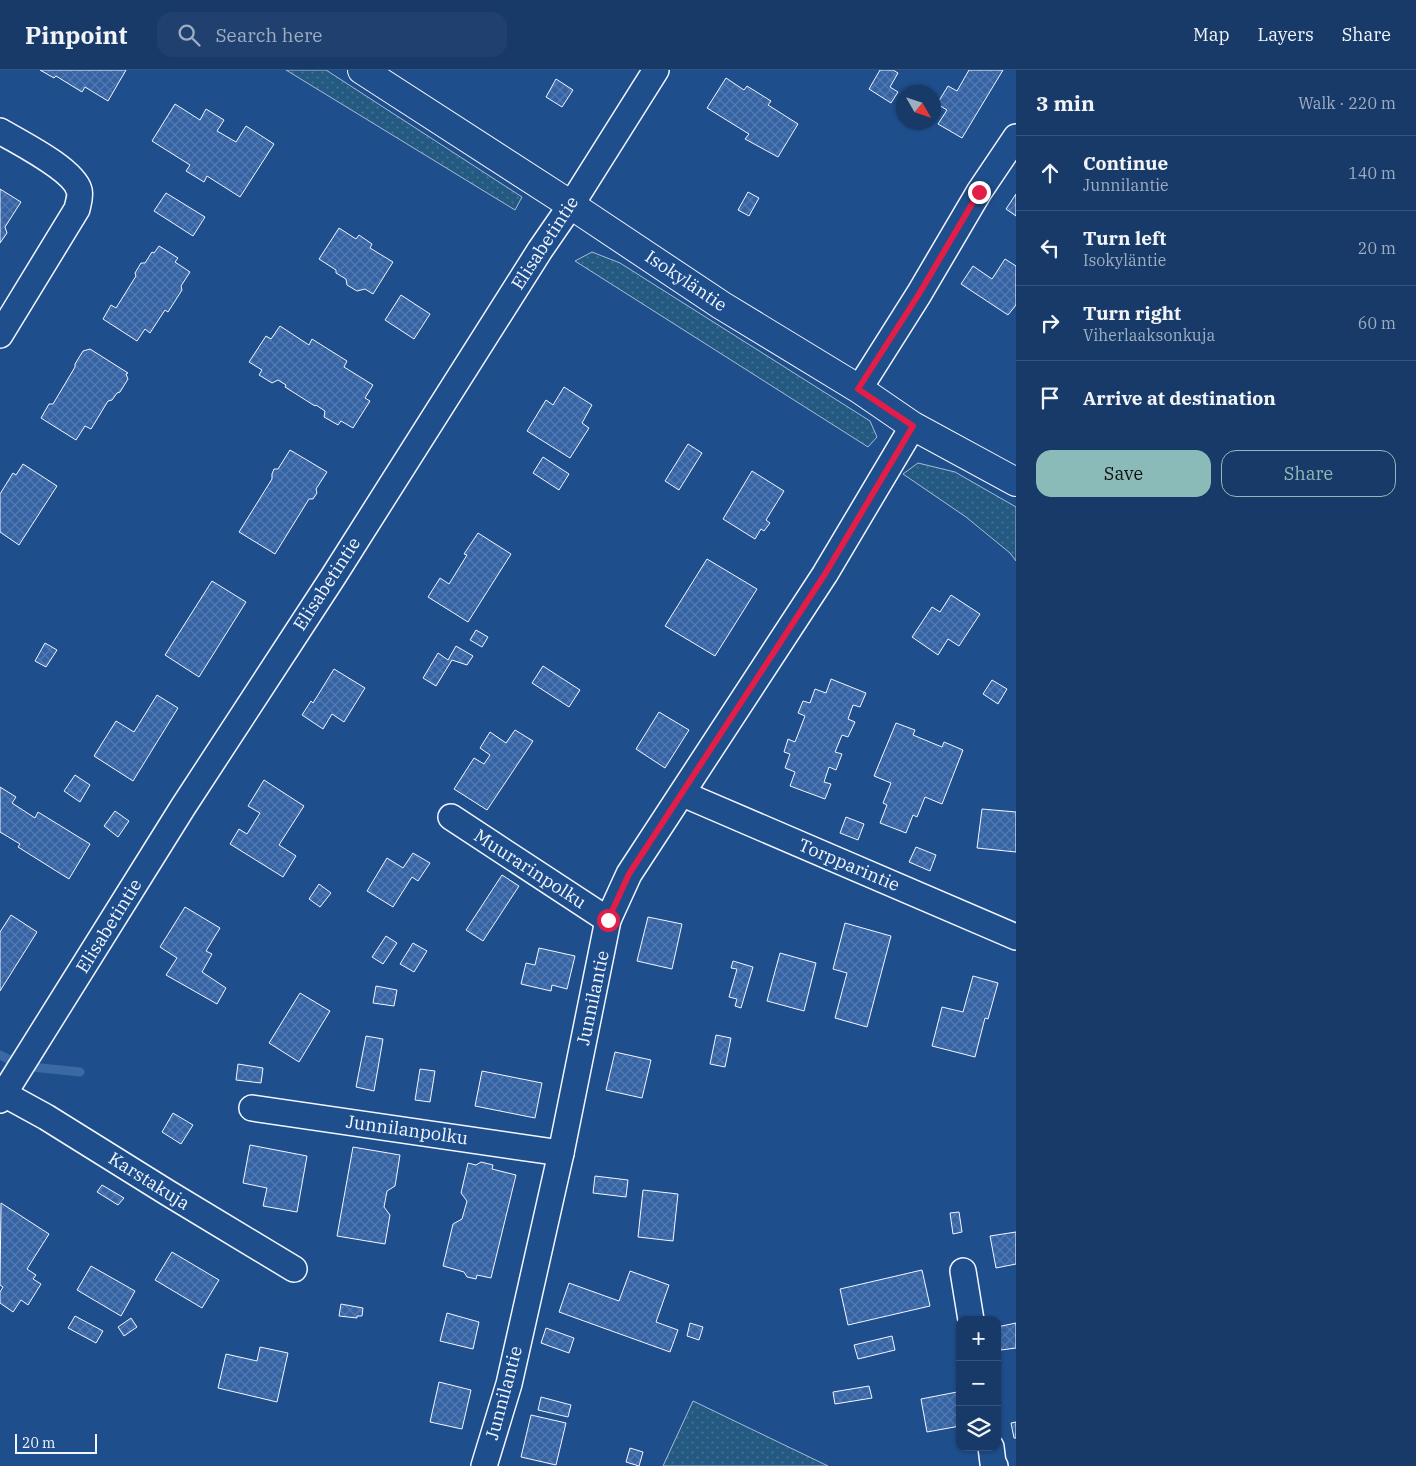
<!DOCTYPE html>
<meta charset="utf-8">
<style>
:root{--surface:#173a69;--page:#20416f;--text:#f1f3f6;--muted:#9eadc0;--line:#36547d;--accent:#8bbbb9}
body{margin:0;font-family:"IBM Plex Serif",serif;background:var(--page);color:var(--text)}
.controls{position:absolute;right:15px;bottom:15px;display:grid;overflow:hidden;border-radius:10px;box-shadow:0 1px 4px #0004}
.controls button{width:45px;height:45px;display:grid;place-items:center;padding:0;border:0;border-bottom:1px solid var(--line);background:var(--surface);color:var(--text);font:25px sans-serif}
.compass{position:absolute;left:896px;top:15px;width:45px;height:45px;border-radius:50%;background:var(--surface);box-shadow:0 1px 4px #0004;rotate:129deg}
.scale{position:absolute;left:15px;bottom:12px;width:82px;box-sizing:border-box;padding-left:5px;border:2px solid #f2f6ff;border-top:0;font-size:14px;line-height:18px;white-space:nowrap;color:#f2f6ff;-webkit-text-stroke:4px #1f4e8c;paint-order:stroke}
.stop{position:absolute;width:15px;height:15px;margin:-11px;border:4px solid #e11d48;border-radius:50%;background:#fff}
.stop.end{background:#e11d48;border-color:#fff;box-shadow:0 1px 5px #0008}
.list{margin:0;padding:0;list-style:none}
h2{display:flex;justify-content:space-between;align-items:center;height:65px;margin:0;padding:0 20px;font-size:21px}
h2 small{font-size:16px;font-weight:400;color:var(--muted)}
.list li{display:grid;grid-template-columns:32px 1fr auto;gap:15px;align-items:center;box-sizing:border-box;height:75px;padding:0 20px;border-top:1px solid var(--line)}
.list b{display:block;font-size:19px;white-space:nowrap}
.list p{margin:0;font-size:16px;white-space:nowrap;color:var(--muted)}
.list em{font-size:16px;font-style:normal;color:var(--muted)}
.actions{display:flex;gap:10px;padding:15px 20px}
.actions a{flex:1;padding:11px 0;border:1px solid var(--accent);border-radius:15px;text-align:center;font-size:18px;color:var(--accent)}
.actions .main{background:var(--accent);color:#111}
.icon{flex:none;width:28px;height:28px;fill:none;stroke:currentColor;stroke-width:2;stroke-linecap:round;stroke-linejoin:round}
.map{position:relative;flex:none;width:1016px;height:1396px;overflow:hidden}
header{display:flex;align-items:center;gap:30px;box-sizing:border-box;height:70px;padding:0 25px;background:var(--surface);border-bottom:1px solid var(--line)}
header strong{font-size:24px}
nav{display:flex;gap:28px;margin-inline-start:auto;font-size:18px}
.search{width:350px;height:45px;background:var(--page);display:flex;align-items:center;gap:12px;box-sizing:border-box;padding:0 18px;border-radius:15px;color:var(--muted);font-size:19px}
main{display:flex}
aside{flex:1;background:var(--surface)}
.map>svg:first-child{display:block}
</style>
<header>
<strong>Pinpoint</strong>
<div class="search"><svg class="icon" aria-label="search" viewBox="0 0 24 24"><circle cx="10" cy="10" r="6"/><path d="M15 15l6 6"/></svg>Search here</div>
<nav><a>Map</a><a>Layers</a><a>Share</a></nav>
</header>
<main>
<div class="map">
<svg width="1016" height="1396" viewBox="0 0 1016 1396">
<defs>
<pattern id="grass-dots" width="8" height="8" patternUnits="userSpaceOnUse" patternTransform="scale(1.25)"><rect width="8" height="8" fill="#245a82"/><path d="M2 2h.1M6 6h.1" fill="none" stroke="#447295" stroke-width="1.8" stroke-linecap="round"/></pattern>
<pattern id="building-cross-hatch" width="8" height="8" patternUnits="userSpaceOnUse" patternTransform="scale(1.25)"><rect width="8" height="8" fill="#3563a3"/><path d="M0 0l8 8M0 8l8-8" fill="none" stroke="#537ab1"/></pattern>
</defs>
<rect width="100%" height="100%" fill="#1f4e8c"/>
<!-- grass -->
<g fill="url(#grass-dots)" stroke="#a8bbd7">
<polygon points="286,0 326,0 522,127 515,140"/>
<polygon points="592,182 620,193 870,351 877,367 868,377 575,191"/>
<polygon points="918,393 955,402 1016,437 1016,491 1010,483 966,447 903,404"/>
<polygon points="693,1331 828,1396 663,1396"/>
</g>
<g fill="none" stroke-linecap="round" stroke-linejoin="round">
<!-- stream -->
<polyline stroke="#3b69a3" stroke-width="9" points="0,985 22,996 80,1002"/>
</g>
<!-- building -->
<g fill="url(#building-cross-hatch)" stroke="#f2f6ff">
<polygon points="40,0 126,0 108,31 85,17 82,22 56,6 54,8"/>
<polygon points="880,0 893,0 898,3 890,17 898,22 891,33 869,19"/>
<polygon points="969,0 1003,0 962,68 938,54 947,40 937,34 948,16 957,21"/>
<polygon points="726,8 744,20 747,16 771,31 768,35 798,54 778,87 745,69 749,64 707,38"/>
<polygon points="556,9 573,20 562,37 546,27"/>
<polygon points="175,34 200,50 206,39 224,50 217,61 236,72 246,56 274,74 240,127 207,106 204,112 186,101 190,95 152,71"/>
<polygon points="0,119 21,132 5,157 7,163 0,173"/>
<polygon points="748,122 759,128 749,146 738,140"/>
<polygon points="166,123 205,147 193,166 154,141"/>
<polygon points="1016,124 1016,146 1006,139"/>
<polygon points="339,158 356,169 359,165 372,174 370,178 393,192 373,224 365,219 357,221 347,215 346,209 336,203 336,200 319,189"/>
<polygon points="159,176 178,188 175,192 190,202 181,216 182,220 168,242 165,240 150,263 145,259 137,271 103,249 111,235 116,238 136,206 135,203 141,193 145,193 152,182 154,183"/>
<polygon points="1005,189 1016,196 1016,235 1008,245 961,214 973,196 992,209"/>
<polygon points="401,225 430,244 414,269 385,250"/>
<polygon points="280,256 309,275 312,269 347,291 344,297 373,315 365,328 370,331 353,358 341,351 338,355 324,347 325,341 316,335 315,336 285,317 286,315 278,310 272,313 259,305 262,300 249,292 266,266 271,269"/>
<polygon points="90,279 128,303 126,304 128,309 120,322 117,323 112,330 108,331 91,359 85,356 76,370 41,348 49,334 53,334 75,297 75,294 83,281"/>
<polygon points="564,317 592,335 582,353 589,358 570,388 527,361 546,330 553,335"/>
<polygon points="688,374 702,383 679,420 665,411"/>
<polygon points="290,380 327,402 316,419 317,423 313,429 309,429 275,484 239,462 272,409 272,404 274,399 278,399"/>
<polygon points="543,387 569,404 559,420 533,403"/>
<polygon points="23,394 57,416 19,475 0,462 0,424 13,403 16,405"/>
<polygon points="752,401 784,421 766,450 770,453 764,461 761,459 755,469 723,449"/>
<polygon points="478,463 511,484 468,552 428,527 440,508 449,514 467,485 464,484"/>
<polygon points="707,489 757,519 715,586 665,556"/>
<polygon points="212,511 246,532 199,607 165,585"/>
<polygon points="951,525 980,544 959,576 948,569 938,585 912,567 932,537 940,542"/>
<polygon points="476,560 488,567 482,577 470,570"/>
<polygon points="45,573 57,580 46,597 35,591"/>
<polygon points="456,576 473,586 467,595 452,590 436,616 423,608 438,583 448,590"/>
<polygon points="543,596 580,620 569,637 532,613"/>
<polygon points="334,599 365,618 344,652 332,644 323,659 302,645 311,631 313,633"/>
<polygon points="831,609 866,623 860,637 853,635 848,649 855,652 848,667 842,665 835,682 842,684 836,700 829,697 824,712 831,714 825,729 790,716 795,702 785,698 790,684 784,682 788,669 795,672 805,646 798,643 803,631 810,633 815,619 826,623"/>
<polygon points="992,610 1007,619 998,634 983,624"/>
<polygon points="157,625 178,638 133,711 94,686 116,651 134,662"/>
<polygon points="659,642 689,660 665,698 636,679"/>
<polygon points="896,653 915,660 913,665 942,677 944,672 963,680 942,734 925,727 917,747 913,745 906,763 880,753 887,735 883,733 891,713 874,706"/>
<polygon points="515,660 533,671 487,740 454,719 474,688 484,694 490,685 480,678 490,662 506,673"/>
<polygon points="75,705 90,715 80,732 64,721"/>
<polygon points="264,710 304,736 279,775 296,786 283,807 230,774 239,759 247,764 260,743 248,736"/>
<polygon points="0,717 16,727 12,733 35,748 38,742 90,774 69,809 18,777 20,774 0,762"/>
<polygon points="982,739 1016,742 1016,782 977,778"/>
<polygon points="115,741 129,751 118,767 104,756"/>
<polygon points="846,747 864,754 858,770 840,763"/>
<polygon points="916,777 936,785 930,801 909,792"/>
<polygon points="413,783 430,793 418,811 412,807 393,837 367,821 387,788 403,798"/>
<polygon points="502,805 519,816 483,871 466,860"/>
<polygon points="319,814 331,823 320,837 309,829"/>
<polygon points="185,837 220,858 206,881 212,884 202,902 226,918 217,934 166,905 177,888 160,877"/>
<polygon points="11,845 37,862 0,921 0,862"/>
<polygon points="648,847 682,854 672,899 637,891"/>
<polygon points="845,853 891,866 867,957 835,948 847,903 833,899"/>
<polygon points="386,866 397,873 383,894 372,887"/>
<polygon points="413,873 427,881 414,902 400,894"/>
<polygon points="539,878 575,886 567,919 552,915 551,921 521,914 526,893 535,895"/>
<polygon points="780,883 816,893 804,941 767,931"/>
<polygon points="733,891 753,897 741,938 735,936 737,929 729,927 737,899 731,898"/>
<polygon points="973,906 998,913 988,949 985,948 975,987 932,976 942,937 963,942"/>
<polygon points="376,916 397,920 394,936 373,933"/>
<polygon points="300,923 330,941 299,992 269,973"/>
<polygon points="716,965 731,968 725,997 710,994"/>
<polygon points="366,966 383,969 374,1021 356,1017"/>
<polygon points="615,982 651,990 642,1028 606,1020"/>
<polygon points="238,994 263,998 261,1013 236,1010"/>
<polygon points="420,999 435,1001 430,1032 415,1030"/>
<polygon points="482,1001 542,1013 535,1048 475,1036"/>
<polygon points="173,1043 193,1055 181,1074 162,1062"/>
<polygon points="250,1075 307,1086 297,1142 263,1136 267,1118 243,1113"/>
<polygon points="353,1077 400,1085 395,1116 387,1121 384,1137 390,1145 385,1174 337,1166"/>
<polygon points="481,1092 493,1095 492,1099 516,1105 491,1208 477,1205 476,1209 467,1207 464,1202 443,1196 453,1154 462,1149 467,1131 461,1123 468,1093 476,1095"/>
<polygon points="595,1106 628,1110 626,1127 593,1123"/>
<polygon points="102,1115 124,1128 118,1135 97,1122"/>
<polygon points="643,1120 678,1124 673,1171 638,1167"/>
<polygon points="1,1133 49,1164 27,1199 36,1205 33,1209 41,1214 28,1235 21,1230 13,1242 0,1233 0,1222 3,1217 0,1215"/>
<polygon points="959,1142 962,1162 953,1164 950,1143"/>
<polygon points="1016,1162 1016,1194 996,1198 990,1166"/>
<polygon points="172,1182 219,1210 202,1238 155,1210"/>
<polygon points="91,1196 135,1221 121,1246 77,1220"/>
<polygon points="922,1200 930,1236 848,1255 840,1219"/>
<polygon points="630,1201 669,1215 656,1252 678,1260 670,1282 559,1242 569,1213 619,1231"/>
<polygon points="341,1234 363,1238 362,1246 357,1246 357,1248 339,1246"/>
<polygon points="447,1243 479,1252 473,1279 440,1271"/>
<polygon points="75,1246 103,1261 96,1273 68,1258"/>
<polygon points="131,1248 137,1257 124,1266 118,1257"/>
<polygon points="690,1253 703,1257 699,1270 687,1266"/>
<polygon points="1016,1253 1016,1278 1001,1280 997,1257"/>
<polygon points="546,1258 574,1268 569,1283 541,1273"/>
<polygon points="892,1266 895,1280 858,1289 854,1275"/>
<polygon points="260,1277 288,1283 277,1332 218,1318 226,1284 257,1291"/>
<polygon points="439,1312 471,1320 462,1359 430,1352"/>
<polygon points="869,1316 872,1328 835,1334 833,1322"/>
<polygon points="957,1322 960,1340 960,1356 927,1362 921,1329"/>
<polygon points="541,1327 571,1335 568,1347 538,1340"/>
<polygon points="531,1345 566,1353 556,1395 521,1387"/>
<polygon points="1016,1352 1016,1368 1014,1368 1011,1353"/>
<polygon points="630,1378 643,1382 639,1396 626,1392"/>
</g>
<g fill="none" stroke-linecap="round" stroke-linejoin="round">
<defs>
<g id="street">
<path d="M0 61C20 73 73 99 79 120 81 125 78 134 77 139L0 265"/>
<polyline points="859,319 919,224 979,122 1016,67"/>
<polyline points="683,724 1016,867"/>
<polyline points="451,747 608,850"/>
<polyline points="4,1024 46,1047 168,1123 294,1199"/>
<polyline points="0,1030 183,737 333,507 540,180 571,135 656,0"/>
<polyline points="252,1038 561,1083"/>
<polyline points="963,1201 971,1250"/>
<polyline points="991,1377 993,1393 995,1396"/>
<polyline points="484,1396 509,1314 561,1083 608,850 629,804 825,504 913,356"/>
</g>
<polyline id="secondary" points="362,0 571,135 721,235 859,319 913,356 1016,412"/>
</defs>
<!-- street casing -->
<use href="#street" stroke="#f2f6ff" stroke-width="28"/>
<!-- secondary casing -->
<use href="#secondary" stroke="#f2f6ff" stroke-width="30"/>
<!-- street -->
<use href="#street" stroke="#1f4e8c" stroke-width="25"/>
<!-- secondary -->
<use href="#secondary" stroke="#1f4e8c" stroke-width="28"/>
</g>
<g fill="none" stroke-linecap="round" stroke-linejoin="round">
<!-- route -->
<polyline stroke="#e11d48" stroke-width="6" points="608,850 629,804 825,504 913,356 858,319 919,224 979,122"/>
</g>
<g text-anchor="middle" stroke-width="4" stroke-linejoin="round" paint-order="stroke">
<!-- street labels -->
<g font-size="18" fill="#f2f6ff" stroke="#1f4e8c">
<text transform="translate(545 173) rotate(-57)" y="6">Elisabetintie</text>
<text transform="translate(686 211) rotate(34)" y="6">Isokyläntie</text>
<text transform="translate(327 514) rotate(-57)" y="6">Elisabetintie</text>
<text transform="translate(849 795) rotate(23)" y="6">Torpparintie</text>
<text transform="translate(530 799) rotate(33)" y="6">Muurarinpolku</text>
<text transform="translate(109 856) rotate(-58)" y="6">Elisabetintie</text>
<text transform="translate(593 928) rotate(-78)" y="6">Junnilantie</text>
<text transform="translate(407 1060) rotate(8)" y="6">Junnilanpolku</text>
<text transform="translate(149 1111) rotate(32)" y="6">Karstakuja</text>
<text transform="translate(504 1323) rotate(-75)" y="6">Junnilantie</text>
</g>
</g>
</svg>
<div class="controls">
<button>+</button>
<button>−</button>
<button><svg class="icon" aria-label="layers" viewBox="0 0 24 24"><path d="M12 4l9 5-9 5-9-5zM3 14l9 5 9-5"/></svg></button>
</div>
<svg class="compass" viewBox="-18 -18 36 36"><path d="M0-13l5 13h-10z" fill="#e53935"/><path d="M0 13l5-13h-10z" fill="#9eadc0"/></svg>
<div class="scale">20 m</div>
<div class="stop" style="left:608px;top:850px"></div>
<div class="stop end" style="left:979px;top:122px"></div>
</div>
<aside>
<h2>3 min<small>Walk · 220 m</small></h2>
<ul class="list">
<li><svg class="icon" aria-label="ahead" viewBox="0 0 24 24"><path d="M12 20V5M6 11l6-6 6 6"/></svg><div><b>Continue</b><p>Junnilantie</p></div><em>140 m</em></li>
<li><svg class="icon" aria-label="left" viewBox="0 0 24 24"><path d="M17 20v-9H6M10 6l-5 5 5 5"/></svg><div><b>Turn left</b><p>Isokyläntie</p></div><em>20 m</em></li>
<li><svg class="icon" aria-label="right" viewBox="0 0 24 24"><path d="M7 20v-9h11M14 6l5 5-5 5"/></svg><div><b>Turn right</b><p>Viherlaaksonkuja</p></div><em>60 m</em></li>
<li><svg class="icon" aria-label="arrive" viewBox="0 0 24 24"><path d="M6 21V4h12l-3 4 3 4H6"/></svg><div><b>Arrive at destination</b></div></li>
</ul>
<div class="actions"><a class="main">Save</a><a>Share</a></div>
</aside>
</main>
